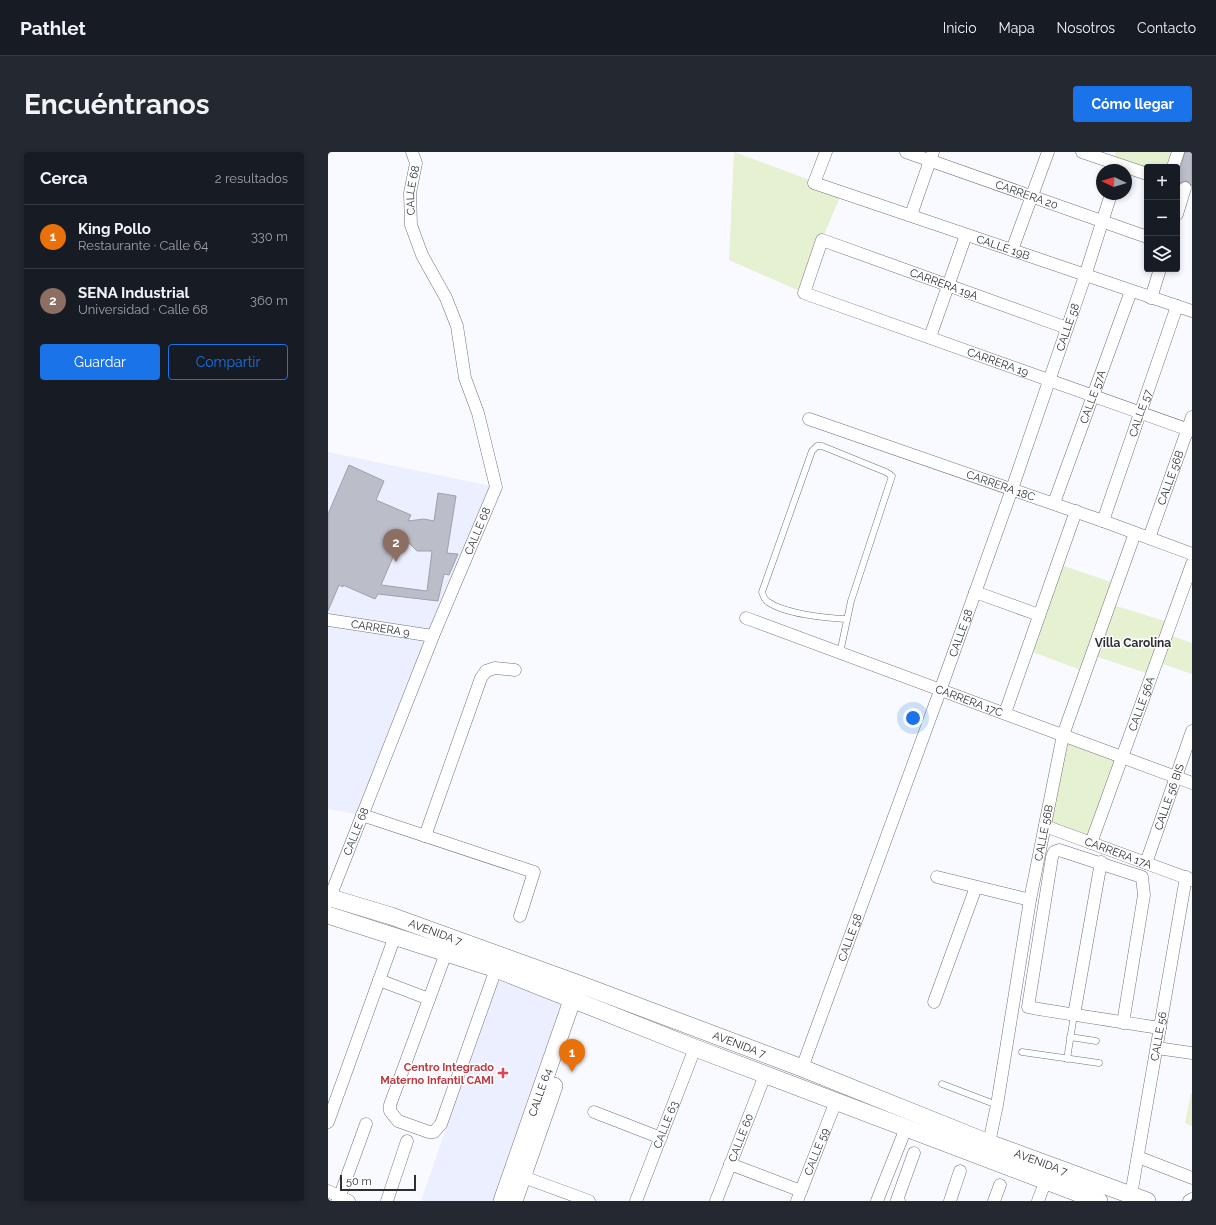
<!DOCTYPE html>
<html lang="es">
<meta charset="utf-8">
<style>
:root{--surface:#171b24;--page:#242831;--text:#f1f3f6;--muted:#9ea1a6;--line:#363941;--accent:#1a73e8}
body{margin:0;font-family:Raleway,sans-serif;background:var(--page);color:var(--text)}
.controls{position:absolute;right:12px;top:12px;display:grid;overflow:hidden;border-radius:4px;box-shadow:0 2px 6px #0003}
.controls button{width:36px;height:36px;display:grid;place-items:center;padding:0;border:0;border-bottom:1px solid var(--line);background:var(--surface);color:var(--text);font:20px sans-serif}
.compass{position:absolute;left:768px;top:12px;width:36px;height:36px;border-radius:50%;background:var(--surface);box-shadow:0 2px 6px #0003;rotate:274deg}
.scale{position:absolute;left:12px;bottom:10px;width:76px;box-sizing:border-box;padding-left:4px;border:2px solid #2e2f33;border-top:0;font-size:11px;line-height:14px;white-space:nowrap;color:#2e2f33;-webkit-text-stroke:3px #fff;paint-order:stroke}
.you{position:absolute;left:585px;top:566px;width:14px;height:14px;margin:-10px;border:3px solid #fff;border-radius:50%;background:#1a73e8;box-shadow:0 0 0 6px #1a73e833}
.badge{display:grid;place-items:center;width:26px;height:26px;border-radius:50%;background:var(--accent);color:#fff;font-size:13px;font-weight:700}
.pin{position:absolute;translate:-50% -33px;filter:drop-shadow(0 1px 2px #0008)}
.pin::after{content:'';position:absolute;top:21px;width:14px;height:12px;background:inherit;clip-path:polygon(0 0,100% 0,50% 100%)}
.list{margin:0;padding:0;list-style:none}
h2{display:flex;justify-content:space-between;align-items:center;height:52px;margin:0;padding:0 16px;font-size:17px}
h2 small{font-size:13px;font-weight:400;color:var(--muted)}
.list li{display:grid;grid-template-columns:26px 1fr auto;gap:12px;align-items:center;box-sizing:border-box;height:64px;padding:0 16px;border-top:1px solid var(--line)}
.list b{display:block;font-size:15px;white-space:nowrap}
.list p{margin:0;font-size:13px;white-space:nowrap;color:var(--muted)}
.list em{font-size:13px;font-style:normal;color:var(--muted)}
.actions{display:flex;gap:8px;padding:12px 16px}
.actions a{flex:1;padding:9px 0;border:1px solid var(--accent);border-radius:4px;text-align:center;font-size:14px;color:var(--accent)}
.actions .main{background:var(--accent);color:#fff}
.icon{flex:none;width:22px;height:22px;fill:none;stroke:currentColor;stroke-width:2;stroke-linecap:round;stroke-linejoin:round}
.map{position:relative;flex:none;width:864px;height:1049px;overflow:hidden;border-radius:4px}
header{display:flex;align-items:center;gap:24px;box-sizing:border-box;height:56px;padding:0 20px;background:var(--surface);border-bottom:1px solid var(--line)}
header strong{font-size:19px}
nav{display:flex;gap:22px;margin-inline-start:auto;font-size:14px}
.intro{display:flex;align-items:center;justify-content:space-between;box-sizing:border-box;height:96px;padding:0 24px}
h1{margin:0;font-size:28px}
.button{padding:10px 18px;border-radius:4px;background:var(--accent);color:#fff;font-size:14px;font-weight:700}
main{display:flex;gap:24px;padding:0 24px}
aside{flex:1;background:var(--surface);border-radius:4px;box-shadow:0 2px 6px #0003}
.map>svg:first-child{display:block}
</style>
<header>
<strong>Pathlet</strong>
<nav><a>Inicio</a><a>Mapa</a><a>Nosotros</a><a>Contacto</a></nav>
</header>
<div class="intro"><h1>Encuéntranos</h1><a class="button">Cómo llegar</a></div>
<main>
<aside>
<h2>Cerca<small>2 resultados</small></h2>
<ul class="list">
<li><span class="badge" style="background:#e8710a">1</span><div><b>King Pollo</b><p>Restaurante · Calle 64</p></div><em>330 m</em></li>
<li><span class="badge" style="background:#8d6e63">2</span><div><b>SENA Industrial</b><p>Universidad · Calle 68</p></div><em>360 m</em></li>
</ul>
<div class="actions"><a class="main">Guardar</a><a>Compartir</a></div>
</aside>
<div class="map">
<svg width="864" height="1049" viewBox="0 0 864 1049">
<rect width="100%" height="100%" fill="#f9faff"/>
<!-- built -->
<g fill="#ecefff">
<polygon points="0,300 168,335 34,663 0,657"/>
<polygon points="170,827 234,852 171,1049 93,1049"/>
</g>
<!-- green -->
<g fill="#e6f1d2">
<polygon points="406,0 514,40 491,95 476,141 401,108"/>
<polygon points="788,0 850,0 845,15 819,15 819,22 784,11"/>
<polygon points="730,412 789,432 782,452 843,471 839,482 864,491 864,522 829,510 824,523 764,503 758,520 699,498"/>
<polygon points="735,583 794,606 763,691 717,674"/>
<polygon points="863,941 864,941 864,974 857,971"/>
</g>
<!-- building -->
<g fill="#bbbdc8" stroke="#9ea0ab" fill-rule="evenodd">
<polygon points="857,0 864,0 864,34 859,29 849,32 849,21 852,17"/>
<path d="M21 313 56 329 48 348 83 363 80 369 96 367 106 369 110 341 128 344 119 401 130 402 121 423 116 422 110 449 50 442 47 447 15 433V435L11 433 0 459V362ZM74 384 89 399H104L99 439 53 433Z"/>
</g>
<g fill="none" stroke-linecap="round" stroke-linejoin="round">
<defs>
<g id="lane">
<path d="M512 501 523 449 564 324 558 320 494 294H489L484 299 434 440C435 444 436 447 440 450 458 462 497 466 518 467"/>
<polyline points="742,885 768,889"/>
<polyline points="694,900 771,911"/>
<polyline points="739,907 746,863"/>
<polyline points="614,932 669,953"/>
</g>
<g id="street">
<path id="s1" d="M498 0 486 31 864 159"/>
<path id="s2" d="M578 0 819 85"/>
<polyline points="754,0 819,22"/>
<polyline points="845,15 850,0"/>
<polyline points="849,62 857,36"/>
<polyline points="583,63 605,0"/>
<polyline points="684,98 720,0"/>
<polyline points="823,146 832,117"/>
<path id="s3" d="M739 176 494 88 476 141 864 279"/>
<polyline points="602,185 638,83"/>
<path id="s4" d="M481 267 775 369 864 402"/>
<path id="s5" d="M726 351 803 139"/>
<path id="s6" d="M775 369 849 154"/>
<path id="s7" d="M821 386 864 265"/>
<polyline points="647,440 711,463"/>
<path id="s8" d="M418 466 864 631"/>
<path id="s9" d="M0 468 105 484"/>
<polyline points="677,561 748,359"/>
<polyline points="34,663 206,720 192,764"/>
<path id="s10" d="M717 674 864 728"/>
<polyline points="97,684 153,526 158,519 167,516 187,518"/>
<path id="s11" d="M763 691 864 412"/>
<path id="s12" d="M818 711 864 579"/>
<polyline points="609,725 702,748"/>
<path id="s13" d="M0 750 105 484 168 335 150 261 137 226 129 174 118 146 94 103 83 73 82 41 88 11 84 0"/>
<polyline points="118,801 62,953 62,959 70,969 101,980 106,980 113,972 168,817"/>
<polyline points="51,828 101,847"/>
<polyline points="606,850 648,735"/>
<polyline points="746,863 773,710"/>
<path d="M795 871 816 743 814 725 731 698 726 700 724 705 700 855C744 863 788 869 832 876"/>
<polyline points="829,896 864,901"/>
<path id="s14" d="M474 916 612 539 684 337 757 124 783 42"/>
<polyline points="266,960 333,986"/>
<polyline points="0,970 67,784"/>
<path id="s15" d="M661 991 669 953 702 748 735 583 807 381"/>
<polyline points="810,1005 864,1026"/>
<polyline points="402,1012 473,1039"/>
<polyline points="187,1022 261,1049"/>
<polyline points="0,1039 21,1049"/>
<path id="s16" d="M803 1043 858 725"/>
<polyline points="10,1049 38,972"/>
<polyline points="59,1049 79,989"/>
<path id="s17" d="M308 1049 367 896"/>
<path id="s18" d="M388 1049 437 923"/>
<path id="s19" d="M469 1049 508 949"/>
<polyline points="549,1049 578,976"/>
<polyline points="571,1049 569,1048 586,1001"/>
<polyline points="622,1049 632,1019"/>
<polyline points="666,1049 672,1033"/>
<polyline points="710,1049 718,1028"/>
<polyline points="861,1049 864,1047"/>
</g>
<g id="secondary">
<path id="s20" d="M0 745 63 764 251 832 474 916 661 991 819 1049"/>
<polyline points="0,763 168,817 367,896 771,1049"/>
<path id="s21" d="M174 1049 248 837"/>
<polyline points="186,1049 226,934"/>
</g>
</defs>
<!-- lane casing -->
<use href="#lane" stroke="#71737d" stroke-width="7"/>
<!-- street casing -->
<use href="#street" stroke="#71737d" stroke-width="13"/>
<!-- secondary casing -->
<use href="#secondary" stroke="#71737d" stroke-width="18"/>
<!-- lane -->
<use href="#lane" stroke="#fff" stroke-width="6"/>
<!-- street -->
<use href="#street" stroke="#fff" stroke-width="12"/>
<!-- secondary -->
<use href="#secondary" stroke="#fff" stroke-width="17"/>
</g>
<!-- markers -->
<path fill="#e0444e" stroke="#fff" stroke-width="1.5" d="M173 915h4v4h4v4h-4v4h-4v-4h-4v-4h4z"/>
<g text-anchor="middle" stroke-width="3" stroke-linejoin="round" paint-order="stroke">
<!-- street labels -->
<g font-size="11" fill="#2e2f33" stroke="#fff">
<text dy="4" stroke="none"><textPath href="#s13" startOffset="760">CALLE 68</textPath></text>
<text dy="4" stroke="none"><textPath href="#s2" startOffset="128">CARRERA 20</textPath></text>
<text dy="4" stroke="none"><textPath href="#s1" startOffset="233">CALLE 19B</textPath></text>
<text transform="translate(616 132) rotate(20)" y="4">CARRERA 19A</text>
<text dy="4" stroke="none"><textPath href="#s14" startOffset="787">CALLE 58</textPath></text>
<text dy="4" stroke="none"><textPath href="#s3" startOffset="522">CARRERA 19</textPath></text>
<text dy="4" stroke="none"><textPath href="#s5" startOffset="113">CALLE 57A</textPath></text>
<text dy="4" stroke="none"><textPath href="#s6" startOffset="114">CALLE 57</textPath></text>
<text dy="4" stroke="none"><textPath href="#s7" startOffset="64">CALLE 56B</textPath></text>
<text dy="4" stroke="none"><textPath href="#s4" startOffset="203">CARRERA 18C</textPath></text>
<text dy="4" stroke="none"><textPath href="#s13" startOffset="400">CALLE 68</textPath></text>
<text dy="4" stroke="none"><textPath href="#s9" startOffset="53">CARRERA 9</textPath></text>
<text dy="4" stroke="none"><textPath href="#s14" startOffset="463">CALLE 58</textPath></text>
<text dy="4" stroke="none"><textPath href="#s8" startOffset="238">CARRERA 17C</textPath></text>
<text dy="4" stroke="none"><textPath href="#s11" startOffset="148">CALLE 56A</textPath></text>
<text dy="4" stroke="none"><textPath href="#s12" startOffset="70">CALLE 56 BIS</textPath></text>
<text dy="4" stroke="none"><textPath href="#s13" startOffset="76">CALLE 68</textPath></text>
<text dy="4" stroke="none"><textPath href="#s15" startOffset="315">CALLE 56B</textPath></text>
<text dy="4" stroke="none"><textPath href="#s10" startOffset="78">CARRERA 17A</textPath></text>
<text dy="4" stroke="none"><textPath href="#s20" startOffset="113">AVENIDA 7</textPath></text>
<text dy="4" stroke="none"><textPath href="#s14" startOffset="139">CALLE 58</textPath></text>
<text dy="4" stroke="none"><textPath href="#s16" startOffset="161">CALLE 56</textPath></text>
<text dy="4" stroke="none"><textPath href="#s20" startOffset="437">AVENIDA 7</textPath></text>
<text dy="4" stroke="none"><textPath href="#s21" startOffset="115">CALLE 64</textPath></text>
<text dy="4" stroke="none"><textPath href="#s17" startOffset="82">CALLE 63</textPath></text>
<text dy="4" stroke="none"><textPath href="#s18" startOffset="68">CALLE 60</textPath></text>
<text dy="4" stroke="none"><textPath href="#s19" startOffset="53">CALLE 59</textPath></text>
<text dy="4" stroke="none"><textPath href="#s20" startOffset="761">AVENIDA 7</textPath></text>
</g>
<!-- health labels -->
<g font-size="11" font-weight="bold" fill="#be3a42" stroke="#fff" text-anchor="end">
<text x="166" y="919">Centro Integrado<tspan x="166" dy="13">Materno Infantil CAMI</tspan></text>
</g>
<!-- neighbourhood labels -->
<g font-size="12" font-weight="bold" fill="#2e2f33" stroke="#fff">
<text x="805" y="495">Villa Carolina</text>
</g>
</g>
</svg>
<div class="controls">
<button>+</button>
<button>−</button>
<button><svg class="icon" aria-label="layers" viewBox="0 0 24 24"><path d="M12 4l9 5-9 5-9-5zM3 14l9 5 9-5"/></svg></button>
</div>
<svg class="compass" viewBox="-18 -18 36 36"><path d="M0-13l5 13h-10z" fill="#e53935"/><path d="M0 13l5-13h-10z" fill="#9ea1a6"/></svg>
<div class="scale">50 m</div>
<div class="you"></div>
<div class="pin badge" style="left:244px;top:920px;background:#e8710a">1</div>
<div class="pin badge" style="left:68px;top:410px;background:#8d6e63">2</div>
</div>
</main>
